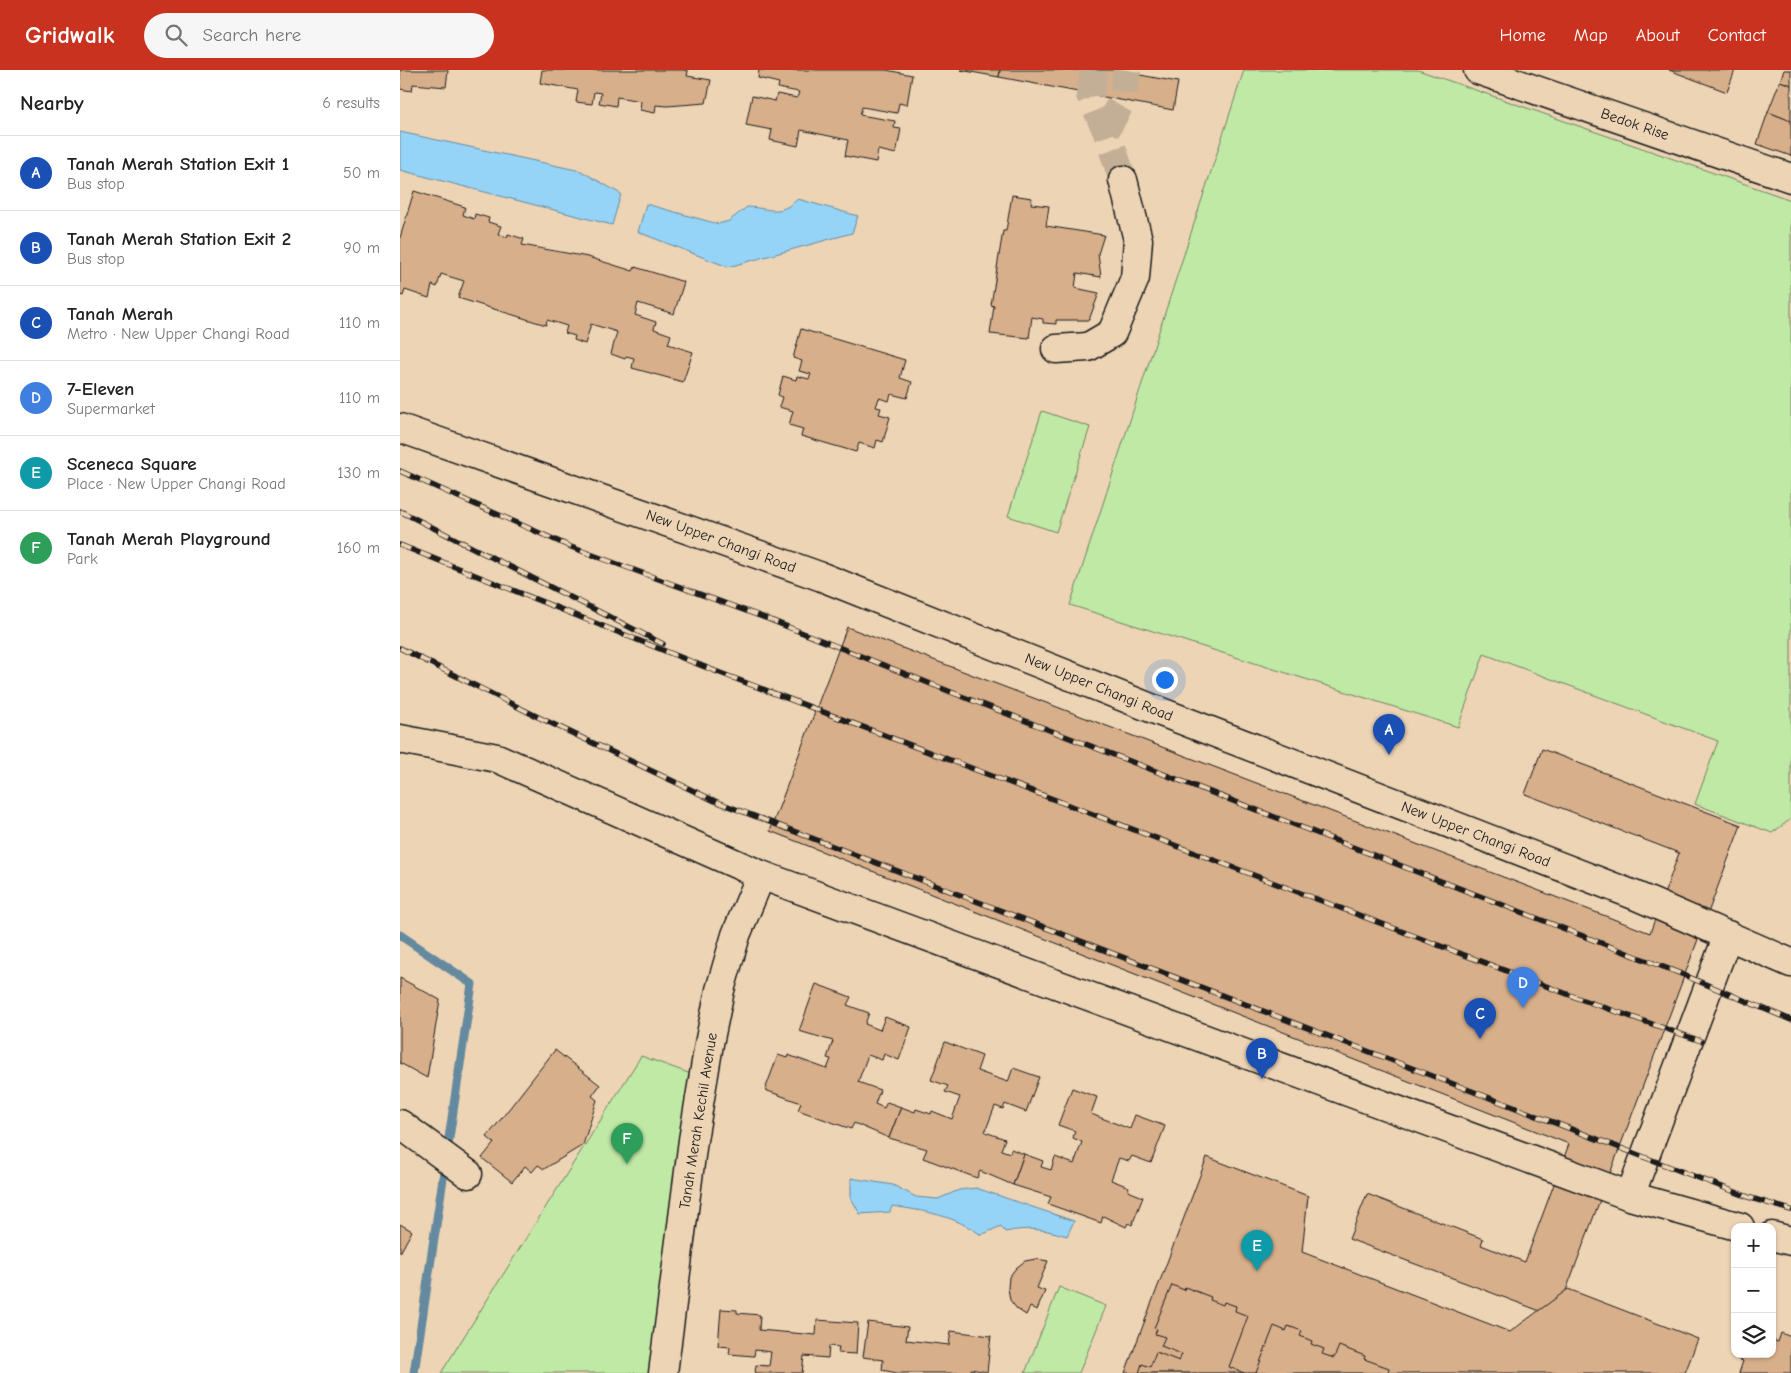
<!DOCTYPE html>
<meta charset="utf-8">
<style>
:root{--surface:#fff;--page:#f6f6f6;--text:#222;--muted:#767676;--line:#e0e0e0;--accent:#c8321e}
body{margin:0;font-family:"Comic Neue",sans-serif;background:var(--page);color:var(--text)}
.controls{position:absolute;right:15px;bottom:15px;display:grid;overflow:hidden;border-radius:10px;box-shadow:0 1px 4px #0004}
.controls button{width:45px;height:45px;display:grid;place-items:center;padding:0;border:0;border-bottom:1px solid var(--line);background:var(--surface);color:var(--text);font:25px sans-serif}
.you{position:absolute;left:764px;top:609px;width:18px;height:18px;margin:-12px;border:4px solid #fff;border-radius:50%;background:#1a73e8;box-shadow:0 0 0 8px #1a73e833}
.badge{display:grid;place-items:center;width:32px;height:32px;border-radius:50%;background:var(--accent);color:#fff;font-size:16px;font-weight:700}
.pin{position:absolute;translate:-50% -41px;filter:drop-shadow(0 1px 2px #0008)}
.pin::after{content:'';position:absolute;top:26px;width:18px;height:15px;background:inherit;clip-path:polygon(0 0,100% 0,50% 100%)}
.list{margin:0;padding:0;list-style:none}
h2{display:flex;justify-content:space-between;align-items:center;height:65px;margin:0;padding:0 20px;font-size:21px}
h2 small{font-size:16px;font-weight:400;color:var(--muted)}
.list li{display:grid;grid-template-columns:32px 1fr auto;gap:15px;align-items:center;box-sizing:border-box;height:75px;padding:0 20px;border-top:1px solid var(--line)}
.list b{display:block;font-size:19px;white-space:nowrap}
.list p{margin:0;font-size:16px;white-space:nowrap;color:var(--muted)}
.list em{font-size:16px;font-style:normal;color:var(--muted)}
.icon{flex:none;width:28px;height:28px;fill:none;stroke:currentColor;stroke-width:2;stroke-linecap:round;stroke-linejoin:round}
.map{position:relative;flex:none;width:1391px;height:1303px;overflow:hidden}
header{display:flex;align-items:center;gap:30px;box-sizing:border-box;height:70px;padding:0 25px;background:var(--accent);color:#fff}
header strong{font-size:24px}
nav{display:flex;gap:28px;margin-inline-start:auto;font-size:18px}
.search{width:350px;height:45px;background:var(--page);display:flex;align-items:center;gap:12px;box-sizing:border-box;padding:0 18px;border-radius:28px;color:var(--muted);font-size:19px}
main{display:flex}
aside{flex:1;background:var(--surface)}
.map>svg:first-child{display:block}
</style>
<header>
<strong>Gridwalk</strong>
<div class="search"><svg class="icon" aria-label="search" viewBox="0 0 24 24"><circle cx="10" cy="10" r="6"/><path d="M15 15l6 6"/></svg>Search here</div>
<nav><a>Home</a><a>Map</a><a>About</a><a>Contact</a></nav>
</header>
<main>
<aside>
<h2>Nearby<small>6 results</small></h2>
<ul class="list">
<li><span class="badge" style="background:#1a4fb4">A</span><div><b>Tanah Merah Station Exit 1</b><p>Bus stop</p></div><em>50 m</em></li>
<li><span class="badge" style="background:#1a4fb4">B</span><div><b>Tanah Merah Station Exit 2</b><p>Bus stop</p></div><em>90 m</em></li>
<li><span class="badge" style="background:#1a4fb4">C</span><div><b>Tanah Merah</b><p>Metro · New Upper Changi Road</p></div><em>110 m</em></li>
<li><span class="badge" style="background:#3f7fe0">D</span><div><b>7-Eleven</b><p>Supermarket</p></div><em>110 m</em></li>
<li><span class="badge" style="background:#0f9aa8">E</span><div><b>Sceneca Square</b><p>Place · New Upper Changi Road</p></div><em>130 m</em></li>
<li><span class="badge" style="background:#2e9e5b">F</span><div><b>Tanah Merah Playground</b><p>Park</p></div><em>160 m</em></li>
</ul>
</aside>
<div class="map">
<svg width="1391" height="1303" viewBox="0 0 1391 1303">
<rect width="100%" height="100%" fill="#edd4b5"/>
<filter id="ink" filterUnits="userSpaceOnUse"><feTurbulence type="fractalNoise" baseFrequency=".02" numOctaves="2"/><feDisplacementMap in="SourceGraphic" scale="10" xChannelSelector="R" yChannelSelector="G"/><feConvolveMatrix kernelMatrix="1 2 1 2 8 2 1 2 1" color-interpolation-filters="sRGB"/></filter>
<g filter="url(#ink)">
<!-- green -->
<g fill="#bfe9a5" stroke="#6e8260">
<polygon points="844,0 1018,0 1391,130 1391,749 1372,763 1295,734 1318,671 1084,584 1058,657 670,535"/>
<polygon points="642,341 690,357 656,462 608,446"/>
<polygon points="241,986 294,1005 256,1303 41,1303"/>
<polygon points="659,1217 706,1236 679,1303 625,1303"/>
</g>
<!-- water -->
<g fill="#96d4f7" stroke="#658a9f">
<polygon points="0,62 181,101 221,124 212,155 0,100"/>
<path d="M398 129 458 146 452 163 328 197 238 162 246 134 318 154 329 151 347 137C371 138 378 147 398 129Z"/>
<path d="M451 1108 493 1115 516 1127 538 1129 559 1120 576 1118 674 1151 667 1166C645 1159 628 1157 605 1162L601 1156 581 1165C554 1145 524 1141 492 1136L490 1142 460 1144 451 1128Z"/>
</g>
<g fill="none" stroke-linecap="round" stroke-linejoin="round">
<!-- stream -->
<polyline stroke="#658a9f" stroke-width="9" points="0,865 72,914 14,1303"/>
</g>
<!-- building -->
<g fill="#d8af8b" stroke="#1c1c1c">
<polygon points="0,0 48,0 46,17 13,14 12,21 0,19"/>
<polygon points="142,0 283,0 288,1 287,6 311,10 306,33 267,36 256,35 255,43 240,40 241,31 217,27 216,36 199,33 201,23 194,22 192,34 176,32 178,20 140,13"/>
<polygon points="359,0 486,0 512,5 507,35 499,33 497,43 462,37 460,45 495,51 494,58 501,59 496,84 478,80 476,92 445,86 448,70 401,60 398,76 370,70 372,60 346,55 352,26 375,31 377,24 397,28 399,22 378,18 379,13 358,8"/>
<polygon points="560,0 600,0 599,7"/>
<polygon points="600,0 713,0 778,12 773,40 599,7"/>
<polygon points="1269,0 1335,0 1327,22"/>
<polygon points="1384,0 1391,0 1391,15 1380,11"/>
<polygon points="1380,11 1391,15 1391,51 1368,42"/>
<polygon points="1368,42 1391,51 1391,86 1357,74"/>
<polygon points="14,121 65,137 63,145 74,149 75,144 89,148 88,152 101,156 98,164 107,167 108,164 124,169 122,175 188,187 233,201 235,197 284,212 274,244 238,233 235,245 256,252 254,259 271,265 268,274 293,282 283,312 232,298 234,288 226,286 225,289 211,284 217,262 191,254 185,274 174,270 175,266 165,263 167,256 147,250 146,255 58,228 64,211 41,204 37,217 32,215 29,228 5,220 3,226 0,225 0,168"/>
<polygon points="612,125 632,128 631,134 649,136 646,156 704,165 698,184 701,207 677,203 675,218 699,223 689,250 656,250 656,254 643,253 643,249 632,247 629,268 590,264 594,236 591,235 603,161 606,161"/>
<polygon points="401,259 505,290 500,308 512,312 507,328 491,324 489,331 479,328 476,337 481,338 479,344 490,347 483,372 477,370 475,378 459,373 456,382 401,366 403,359 389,355 393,341 379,337 382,327 378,325 383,306 396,310 397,306 409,309 411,304 399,301 402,291 393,288"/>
<polygon points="447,557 1250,863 1279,783 1125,724 1142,679 1341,755 1156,1247 949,1169 967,1124 1083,1169 1081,1175 1125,1192 1169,1074 370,761"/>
<polygon points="0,908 40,930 27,1008 0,993"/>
<polygon points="416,914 451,927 447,935 469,943 465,954 480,960 485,947 511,957 499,990 484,984 482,990 468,985 458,1012 480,1020 475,1034 484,1038 487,1032 501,1037 489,1068 454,1053 451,1059 398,1040 401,1033 365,1020 378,985 387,988 388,985 427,999 431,989 427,988 433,971 399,961"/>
<polygon points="545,972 582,986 577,1001 608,1012 613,998 639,1007 626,1042 605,1034 603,1039 595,1036 585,1062 605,1069 601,1080 610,1083 611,1079 624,1084 613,1115 580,1101 577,1108 523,1088 527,1079 489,1068 501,1037 515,1042 516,1039 531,1044 532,1041 552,1049 560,1027 545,1022 548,1016 531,1010"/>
<polygon points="155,980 200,1015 192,1026 197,1030 183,1075 144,1099 138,1095 132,1102 125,1096 112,1112 82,1088 94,1073 87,1067"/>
<polygon points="672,1018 697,1027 691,1044 730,1059 735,1045 765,1056 751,1093 732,1086 729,1091 719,1088 711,1110 729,1117 728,1121 743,1127 732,1155 728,1153 726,1157 703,1146 701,1153 648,1134 651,1127 613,1115 624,1084 643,1091 641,1097 651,1100 655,1087 674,1094 682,1072 673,1068 675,1061 658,1055"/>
<polygon points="807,1087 908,1126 902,1182 1110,1262 1168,1219 1298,1269 1285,1303 725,1303"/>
<polygon points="0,1154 12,1161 0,1183"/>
<polygon points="636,1189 648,1191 637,1218 645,1221 637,1240 630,1237 626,1245 617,1239 610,1230 608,1218 609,1207 616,1198 625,1191"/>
<polygon points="772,1215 784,1220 785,1217 811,1227 810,1230 823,1235 824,1232 836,1236 835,1241 848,1246 829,1297 844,1303 739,1303 742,1294 750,1297 756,1282 779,1291 782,1284 761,1276 765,1267 755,1264 757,1259 754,1258"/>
<polygon points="321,1239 337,1240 337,1243 360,1245 359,1260 416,1265 417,1250 458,1253 456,1284 438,1283 439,1277 429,1276 428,1288 404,1286 402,1303 355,1303 356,1295 369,1296 371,1282 355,1280 354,1286 329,1284 330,1277 318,1276"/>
<polygon points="468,1252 508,1257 506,1270 549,1275 551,1261 591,1266 587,1302 571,1299 571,1303 497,1303 482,1300 483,1290 463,1287"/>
<polygon points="874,1256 886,1261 888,1256 902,1261 900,1266 912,1271 911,1274 924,1279 922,1284 934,1288 939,1276 965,1286 964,1289 989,1298 988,1303 856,1303"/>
<polygon points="1381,1263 1391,1267 1391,1303 1339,1303 1343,1291 1337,1289 1338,1284 1372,1284 1372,1270 1378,1272"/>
</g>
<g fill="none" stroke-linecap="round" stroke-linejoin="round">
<!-- minor-tunnel -->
<g stroke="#c3af96" stroke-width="28" stroke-dasharray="28 14" stroke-linecap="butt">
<polyline points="694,0 690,25 706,60 723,110"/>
<polyline points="706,60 722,31 727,0"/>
</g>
<defs>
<g id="minor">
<polyline points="1078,0 1391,108"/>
<polyline points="656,279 688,277 712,263 735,208 738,170 723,110"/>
<polyline points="0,1054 68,1104"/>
<polyline points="263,1303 293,1070 309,974 320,920 336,865 361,805"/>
</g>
<g id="major">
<polyline points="0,358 422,507 756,640 1234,825 1391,893"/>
<polyline points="0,669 97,688 361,805 1230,1126 1340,1157"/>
<polyline points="1230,1126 1328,865"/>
<polyline points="1372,1166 1391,1171"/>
</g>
</defs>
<!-- minor casing -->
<use href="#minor" stroke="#1c1c1c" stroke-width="31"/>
<!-- major casing -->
<use href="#major" stroke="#1c1c1c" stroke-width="31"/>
<!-- minor -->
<use href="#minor" stroke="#edd4b5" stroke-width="28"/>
<!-- major -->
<use href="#major" stroke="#edd4b5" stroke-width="28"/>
<defs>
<g id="rail">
<polyline points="0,401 171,477 368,549 561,626 1279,903 1391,950"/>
<polyline points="0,441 263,574"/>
<polyline points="0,475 315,601 1183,930 1301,971"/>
<polyline points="0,578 136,646 315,731 1351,1128 1391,1140"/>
</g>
</defs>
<!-- rail casing -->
<use href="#rail" stroke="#1c1c1c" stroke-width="5.5"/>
<!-- rail -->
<use href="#rail" stroke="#edd4b5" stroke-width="4" stroke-dasharray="11" stroke-linecap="butt"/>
</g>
</g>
<g text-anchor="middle" stroke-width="5" stroke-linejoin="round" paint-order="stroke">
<!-- street labels -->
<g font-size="15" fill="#1c1c1c" stroke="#edd4b5">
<text transform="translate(1235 54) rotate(19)" y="5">Bedok Rise</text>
<text transform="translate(321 471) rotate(20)" y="5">New Upper Changi Road</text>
<text transform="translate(699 617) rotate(22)" y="5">New Upper Changi Road</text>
<text transform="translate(1076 764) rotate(21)" y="5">New Upper Changi Road</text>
<text transform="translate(298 1051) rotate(-81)" y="5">Tanah Merah Kechil Avenue</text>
</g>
</g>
</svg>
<div class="controls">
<button>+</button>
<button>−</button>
<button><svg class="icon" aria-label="layers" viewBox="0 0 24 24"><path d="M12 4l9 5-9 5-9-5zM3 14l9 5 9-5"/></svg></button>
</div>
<div class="you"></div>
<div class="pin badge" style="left:989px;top:685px;background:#1a4fb4">A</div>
<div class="pin badge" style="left:862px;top:1009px;background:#1a4fb4">B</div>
<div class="pin badge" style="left:1080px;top:969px;background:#1a4fb4">C</div>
<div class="pin badge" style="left:1123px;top:938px;background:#3f7fe0">D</div>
<div class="pin badge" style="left:857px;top:1201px;background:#0f9aa8">E</div>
<div class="pin badge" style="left:227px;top:1094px;background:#2e9e5b">F</div>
</div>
</main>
